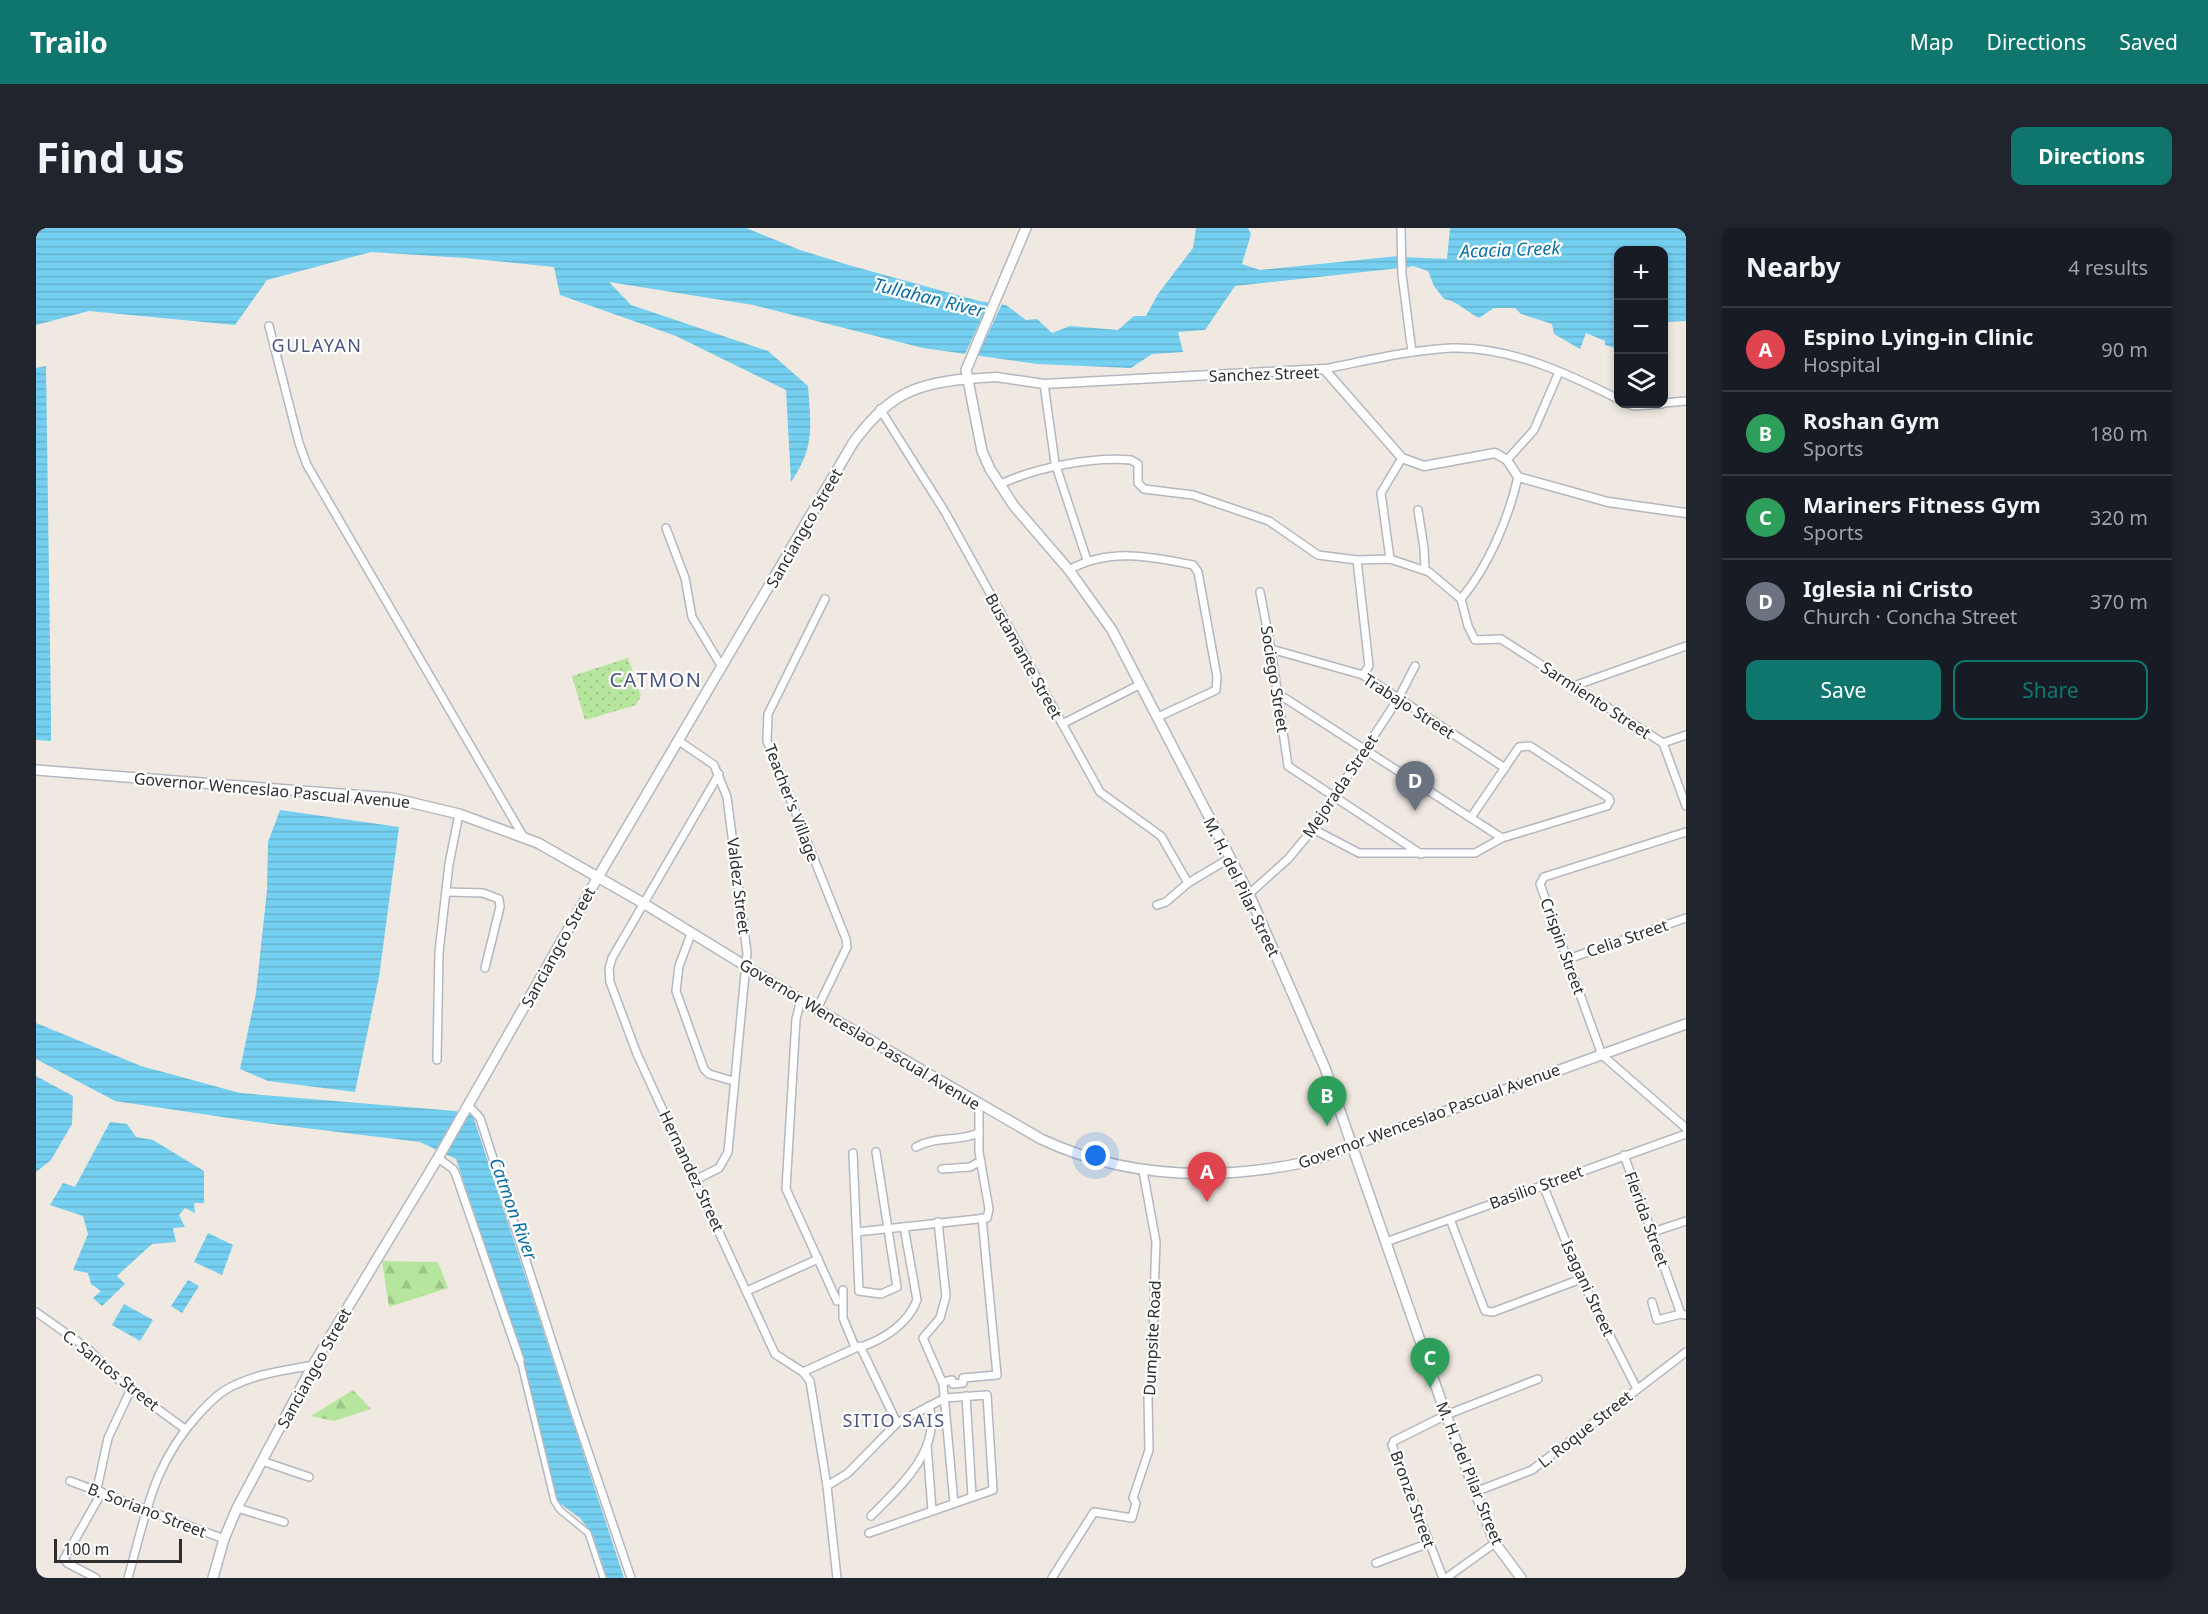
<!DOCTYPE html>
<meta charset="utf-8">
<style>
:root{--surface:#171b24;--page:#20242c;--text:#f1f3f6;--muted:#9ea1a6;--line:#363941;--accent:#0f766e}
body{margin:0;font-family:"Noto Sans",sans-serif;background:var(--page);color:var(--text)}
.controls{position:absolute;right:18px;top:18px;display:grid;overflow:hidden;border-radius:12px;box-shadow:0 3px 9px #0003}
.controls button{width:54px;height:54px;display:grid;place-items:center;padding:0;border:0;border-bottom:2px solid var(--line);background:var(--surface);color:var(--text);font:30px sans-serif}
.scale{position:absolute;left:18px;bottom:15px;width:128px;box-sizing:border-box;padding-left:6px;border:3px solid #2e2e2e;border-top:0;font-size:16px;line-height:21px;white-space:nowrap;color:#2e2e2e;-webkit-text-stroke:4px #fff;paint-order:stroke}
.you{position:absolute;left:1060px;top:928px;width:21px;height:21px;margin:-15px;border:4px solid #fff;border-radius:50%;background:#1a73e8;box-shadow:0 0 0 9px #1a73e833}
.badge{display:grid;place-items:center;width:39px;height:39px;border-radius:50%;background:var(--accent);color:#fff;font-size:20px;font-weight:700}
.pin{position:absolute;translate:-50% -50px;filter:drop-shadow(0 2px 3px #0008)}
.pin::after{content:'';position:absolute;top:32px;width:21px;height:18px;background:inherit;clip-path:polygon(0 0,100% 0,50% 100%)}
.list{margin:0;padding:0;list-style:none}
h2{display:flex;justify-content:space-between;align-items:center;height:78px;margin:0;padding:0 24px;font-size:26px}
h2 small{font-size:20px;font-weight:400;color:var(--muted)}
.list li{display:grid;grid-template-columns:39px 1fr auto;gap:18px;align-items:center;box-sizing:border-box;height:84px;padding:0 24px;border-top:2px solid var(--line)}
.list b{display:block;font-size:22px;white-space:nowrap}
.list p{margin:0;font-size:20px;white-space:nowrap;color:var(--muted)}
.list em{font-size:20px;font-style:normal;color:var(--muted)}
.actions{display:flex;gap:12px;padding:18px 24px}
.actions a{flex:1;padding:14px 0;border:2px solid var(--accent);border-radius:12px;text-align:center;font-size:21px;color:var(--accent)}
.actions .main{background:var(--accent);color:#fff}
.icon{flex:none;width:33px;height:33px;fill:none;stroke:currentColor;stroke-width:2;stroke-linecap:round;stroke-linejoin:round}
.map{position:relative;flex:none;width:1650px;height:1350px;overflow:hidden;border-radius:12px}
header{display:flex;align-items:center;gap:36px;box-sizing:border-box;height:84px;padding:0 30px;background:var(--accent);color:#fff}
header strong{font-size:28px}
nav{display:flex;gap:33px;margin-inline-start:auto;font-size:21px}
.intro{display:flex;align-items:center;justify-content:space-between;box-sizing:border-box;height:144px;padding:0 36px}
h1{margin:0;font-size:42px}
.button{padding:15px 27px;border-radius:12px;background:var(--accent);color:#fff;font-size:21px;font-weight:700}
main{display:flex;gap:36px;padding:0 36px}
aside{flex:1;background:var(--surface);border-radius:12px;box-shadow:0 3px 9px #0003}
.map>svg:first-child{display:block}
</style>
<header>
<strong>Trailo</strong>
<nav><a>Map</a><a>Directions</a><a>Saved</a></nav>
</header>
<div class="intro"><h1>Find us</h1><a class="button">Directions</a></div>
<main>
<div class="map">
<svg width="1650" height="1350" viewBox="0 0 1650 1350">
<defs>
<pattern id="forest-firs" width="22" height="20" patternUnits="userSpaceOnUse" patternTransform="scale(1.5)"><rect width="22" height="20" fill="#b6e59e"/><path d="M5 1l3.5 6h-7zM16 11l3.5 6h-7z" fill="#9dc588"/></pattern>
<pattern id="park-dots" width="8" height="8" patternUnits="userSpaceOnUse" patternTransform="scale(1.5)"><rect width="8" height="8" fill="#b6e59e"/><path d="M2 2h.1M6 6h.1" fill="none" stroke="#9dc588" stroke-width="1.8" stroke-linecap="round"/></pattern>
<pattern id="water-rules" width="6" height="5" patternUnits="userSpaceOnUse" patternTransform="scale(1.5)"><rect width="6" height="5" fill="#75cff0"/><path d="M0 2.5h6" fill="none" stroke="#66b2ce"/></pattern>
</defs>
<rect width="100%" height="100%" fill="#efe9e1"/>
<!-- forest -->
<g fill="url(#forest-firs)">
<polygon points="346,1033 402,1034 412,1060 353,1079"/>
<polygon points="317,1162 335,1181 298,1193 275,1188"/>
</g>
<!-- park -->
<polygon fill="url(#park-dots)" points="592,430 605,468 600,477 549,492 536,448"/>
<!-- water -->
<g fill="url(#water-rules)">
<path d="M0 0H710L764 22 816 38 943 73 970 77 990 92 1001 91 1016 105 1034 98 1082 102 1098 88H1110L1122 66 1157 20 1160 0H1212L1215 6 1206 36 1224 42 1362 28 1364 40 1199 58 1169 102 1142 104 1147 124 1116 126 1095 140 1001 136 887 120 717 77 573 54 595 77 732 123 772 158C775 199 779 219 755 254L750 162 640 108 524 67 518 39 429 30 335 24 231 52 199 97 53 83 0 97Z"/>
<path d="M1414 0H1650V93L1628 94V22H1582V121L1569 117V113L1550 105 1544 121 1518 106 1516 96 1485 86 1479 80H1458L1443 90C1432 85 1420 72 1408 71L1398 58 1392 43 1377 38 1368 40V29L1411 31Z"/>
<polygon points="10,138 15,486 15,513 0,512 0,140"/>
<polygon points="244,582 363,599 343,749 319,864 232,853 204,841 220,765 231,662 232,614"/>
<polygon points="0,795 105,838 204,865 419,883 437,888 588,1350 571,1350 557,1307 544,1290 522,1274 485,1124 420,931 384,914 220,894 79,873 0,831"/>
<polygon points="0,848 37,868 36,896 15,932 0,944"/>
<polygon points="74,894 91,896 100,909 117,912 168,943 168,975 158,975 159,985 149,980 143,987 149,999 137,1000 140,1014 116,1016 81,1048 89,1056 66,1078 57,1070 65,1063 55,1056 52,1045 37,1042 52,1006 47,988 14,977 27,955 39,959"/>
<polygon points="172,1005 197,1017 186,1047 158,1034"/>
<polygon points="152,1052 163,1058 146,1085 135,1078"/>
<polygon points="88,1076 117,1092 104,1113 76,1097"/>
</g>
<!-- pier -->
<polygon fill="#efe9e1" points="954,72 967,74 941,129 934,129 929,126"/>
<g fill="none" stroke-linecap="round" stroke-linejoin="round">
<defs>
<polyline id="pedestrian" points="484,1132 518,1273 524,1282 552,1305 567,1350"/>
<g id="minor">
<polyline points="1365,0 1366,47 1376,124"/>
<polyline points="233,98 263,215 271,237 487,608"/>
<path d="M1288 141C1330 133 1373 122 1416 120 1473 118 1533 146 1582 171"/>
<polyline points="1008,156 1019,235 1051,332"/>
<polyline points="1628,175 1650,173"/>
<polyline points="1591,176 1598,178 1626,176"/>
<polyline points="844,181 909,284 1064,564 1125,608 1152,655"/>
<polyline points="1471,232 1498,202 1523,144"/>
<path d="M963 257C997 240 1058 228 1095 232L1102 236V255L1108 261 1157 267 1233 293 1282 327 1321 332 1354 331 1393 344 1425 371 1432 398 1439 412 1465 411 1627 515 1650 578"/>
<polyline points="1382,282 1388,320 1389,342"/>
<polyline points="630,300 649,350 656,389 686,439"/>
<polyline points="1354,331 1345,265 1366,230"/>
<polyline points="1321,332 1333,438 1327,447"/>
<path d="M1033 342C1072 320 1114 328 1157 337L1162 344 1181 449 1180 462 1122 489"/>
<polyline points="1224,364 1235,421 1252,538 1385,626"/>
<path d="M1425 371C1453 337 1472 292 1482 249"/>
<polyline points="1235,421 1327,447 1469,540"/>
<polyline points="1538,458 1650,418"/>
<polyline points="1241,465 1466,610"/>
<polyline points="1026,496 1105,456"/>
<polyline points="643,513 678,537 691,569 711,725 692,924 683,940 661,951"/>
<polyline points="1627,515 1650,507"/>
<polyline points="683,546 576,730 573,741 574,754 601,826 739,1126 767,1144 774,1153 791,1258 801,1350"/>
<polyline points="1277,601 1323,625 1439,625 1466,610 1571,578 1574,573 1573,570 1494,518 1483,519 1436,588"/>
<polyline points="1650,604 1508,649 1504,656 1566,827 1650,900"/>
<polyline points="410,664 447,665 463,671 464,679 449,740"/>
<polyline points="1213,666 1252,631 1277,601 1362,471 1379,438"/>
<polyline points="1121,677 1130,674 1152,655 1194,630"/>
<polyline points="655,706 643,738 640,763 668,841 673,846 697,853"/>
<polyline points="1532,731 1650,690"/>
<polyline points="765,772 760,791 750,961 801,1073"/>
<polyline points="781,781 811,719 810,711 731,513 732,486 789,371"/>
<polyline points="401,832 403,724 413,636 423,586"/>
<polyline points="432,877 444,890 540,1188 595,1350"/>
<path d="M880 919C899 908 922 914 943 905"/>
<polyline points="817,925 823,1063 845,1066 861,1059 840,924"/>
<polyline points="1588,927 1645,1086 1650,1087"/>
<polyline points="402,930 417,941 420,947 484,1132"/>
<polyline points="906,941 934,939 945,933"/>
<polyline points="1507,957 1545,1051 1601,1161"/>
<polyline points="1414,991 1449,1083 1457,1084 1545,1051"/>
<polyline points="902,994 910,1068 904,1090 887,1110 907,1156 918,1275"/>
<polyline points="821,1004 951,990 953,981 943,924 943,876"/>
<polyline points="1617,1004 1650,993"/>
<polyline points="1350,1014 1650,906"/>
<polyline points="807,1062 807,1090 819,1119"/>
<polyline points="711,1063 782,1031"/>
<polyline points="1616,1074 1621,1092 1645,1086"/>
<polyline points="0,1084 51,1120 86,1155 149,1201"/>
<path d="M825 1119C848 1111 872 1096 881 1072L868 999"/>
<polyline points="767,1144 824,1118 861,1195"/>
<polyline points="907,1154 916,1152 917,1156 927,1155 927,1150 961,1147 946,990"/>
<polyline points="930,1168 936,1268"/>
<polyline points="891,1217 896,1282"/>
<polyline points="226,1233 273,1249"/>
<polyline points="34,1253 188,1311"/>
<polyline points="791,1258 812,1245 861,1195 909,1170 951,1167 957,1262 833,1305"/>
<polyline points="61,1261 72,1210 95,1161"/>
<polyline points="1439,1264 1496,1242 1650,1124"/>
<polyline points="201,1280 248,1294"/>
<path d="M835 1288C863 1260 906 1222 893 1178"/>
<polyline points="1340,1335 1393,1315"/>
<polyline points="60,1350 31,1335 28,1331 66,1264"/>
<path d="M92 1350C110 1287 116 1237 162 1187 174 1174 184 1163 201 1156 224 1145 253 1142 277 1137"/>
<polyline points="1016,1350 1058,1284 1096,1290 1100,1275 1097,1270 1113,1222 1112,1169 1116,1147 1119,1041 1120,1014 1107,943"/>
<polyline points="1407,1350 1356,1217 1358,1213 1410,1187 1502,1151"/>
<polyline points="1410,1350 1459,1315"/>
</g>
<polyline id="tertiary" points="930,151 960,149 1008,156 1288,141 1366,230 1388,238 1459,225 1471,232 1482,249 1572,274 1650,285"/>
<g id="secondary">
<polyline points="990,0 930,142 946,223 954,241 978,278 1033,342 1076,402 1213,666 1289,840 1410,1187 1459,1315 1485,1350"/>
<path d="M0 542 356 570 423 586 502 615 607 675 765 772 1005 911C1090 951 1180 953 1271 934L1650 796"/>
<path d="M177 1350 188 1311 201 1280 277 1137 402 930 562 649 817 215C850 170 874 156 930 151"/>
</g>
</defs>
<!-- pedestrian casing -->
<use href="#pedestrian" stroke="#b4b7c1" stroke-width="8"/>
<!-- minor casing -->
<use href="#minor" stroke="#b4b7c1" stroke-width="10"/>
<!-- tertiary casing -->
<use href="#tertiary" stroke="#b4b7c1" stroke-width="11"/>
<!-- secondary casing -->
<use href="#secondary" stroke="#b4b7c1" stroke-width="12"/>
<!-- pedestrian -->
<use href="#pedestrian" stroke="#fff" stroke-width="5"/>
<!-- minor -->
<use href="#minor" stroke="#fff" stroke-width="7"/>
<!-- tertiary -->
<use href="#tertiary" stroke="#fff" stroke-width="8"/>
<!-- secondary -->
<use href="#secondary" stroke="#fff" stroke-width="9"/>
</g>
<g text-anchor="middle" stroke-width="4.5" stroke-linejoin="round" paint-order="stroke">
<!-- street labels -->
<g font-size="16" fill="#2e2e2e" stroke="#fff">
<text transform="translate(1228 146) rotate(-2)" y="6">Sanchez Street</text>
<text transform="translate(768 300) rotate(-60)" y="6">Sanciangco Street</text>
<text transform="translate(988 428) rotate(61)" y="6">Bustamante Street</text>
<text transform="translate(1239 451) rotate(81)" y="6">Sociego Street</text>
<text transform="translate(1560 472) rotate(33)" y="6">Sarmiento Street</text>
<text transform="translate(1373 478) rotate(33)" y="6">Trabajo Street</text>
<text transform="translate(1304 558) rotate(-56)" y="6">Mejorada Street</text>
<text transform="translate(236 562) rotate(5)" y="6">Governor Wenceslao Pascual Avenue</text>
<text transform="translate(756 575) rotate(69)" y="6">Teacher's Village</text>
<text transform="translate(703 658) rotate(83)" y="6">Valdez Street</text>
<text transform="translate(1206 659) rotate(64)" y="6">M. H. del Pilar Street</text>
<text transform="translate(1591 710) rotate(-19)" y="6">Celia Street</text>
<text transform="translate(1527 718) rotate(70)" y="6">Crispin Street</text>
<text transform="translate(522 719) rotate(-61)" y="6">Sanciangco Street</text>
<text transform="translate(824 806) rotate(31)" y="6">Governor Wenceslao Pascual Avenue</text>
<text transform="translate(1393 888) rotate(-20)" y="6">Governor Wenceslao Pascual Avenue</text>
<text transform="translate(656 943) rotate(65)" y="6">Hernandez Street</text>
<text transform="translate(1500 959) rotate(-20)" y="6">Basilio Street</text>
<text transform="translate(1611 991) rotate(70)" y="6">Flerida Street</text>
<text transform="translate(1552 1060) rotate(65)" y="6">Isagani Street</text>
<text transform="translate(1116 1110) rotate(-87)" y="6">Dumpsite Road</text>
<text transform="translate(278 1140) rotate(-61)" y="6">Sanciangco Street</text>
<text transform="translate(75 1142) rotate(39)" y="6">C. Santos Street</text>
<text transform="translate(1549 1201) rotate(-38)" y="6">L. Roque Street</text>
<text transform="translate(1434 1245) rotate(68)" y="6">M. H. del Pilar Street</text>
<text transform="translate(1377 1271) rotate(70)" y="6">Bronze Street</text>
<text transform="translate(111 1282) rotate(21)" y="6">B. Soriano Street</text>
</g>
<!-- water labels -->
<g font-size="18" font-style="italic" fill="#0d6fa3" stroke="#fff">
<text transform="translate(1474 22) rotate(-2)" y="6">Acacia Creek</text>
<text transform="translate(893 70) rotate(14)" y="6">Tullahan River</text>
<text transform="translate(477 981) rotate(70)" y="6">Catmon River</text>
</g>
<!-- neighbourhood labels -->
<g font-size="18" letter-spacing="1.5" fill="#4d5680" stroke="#fff">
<text x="281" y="124">GULAYAN</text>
<text x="858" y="1199">SITIO SAIS</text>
</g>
<!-- quarter labels -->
<g font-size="20" letter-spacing="1.5" fill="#4d5680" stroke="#fff">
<text x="620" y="459">CATMON</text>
</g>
</g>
</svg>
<div class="controls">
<button>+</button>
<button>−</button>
<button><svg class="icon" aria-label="layers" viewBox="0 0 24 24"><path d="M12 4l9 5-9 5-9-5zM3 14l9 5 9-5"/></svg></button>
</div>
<div class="scale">100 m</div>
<div class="you"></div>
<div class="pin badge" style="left:1171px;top:974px;background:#e0444e">A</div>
<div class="pin badge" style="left:1291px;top:898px;background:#2e9e5b">B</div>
<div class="pin badge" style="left:1394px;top:1160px;background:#2e9e5b">C</div>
<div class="pin badge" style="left:1379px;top:583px;background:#6b7280">D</div>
</div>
<aside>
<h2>Nearby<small>4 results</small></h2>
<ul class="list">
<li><span class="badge" style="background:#e0444e">A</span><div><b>Espino Lying-in Clinic</b><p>Hospital</p></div><em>90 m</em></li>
<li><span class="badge" style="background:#2e9e5b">B</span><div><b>Roshan Gym</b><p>Sports</p></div><em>180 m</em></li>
<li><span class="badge" style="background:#2e9e5b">C</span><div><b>Mariners Fitness Gym</b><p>Sports</p></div><em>320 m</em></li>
<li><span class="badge" style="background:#6b7280">D</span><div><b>Iglesia ni Cristo</b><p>Church · Concha Street</p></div><em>370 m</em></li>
</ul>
<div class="actions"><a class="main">Save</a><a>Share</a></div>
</aside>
</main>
